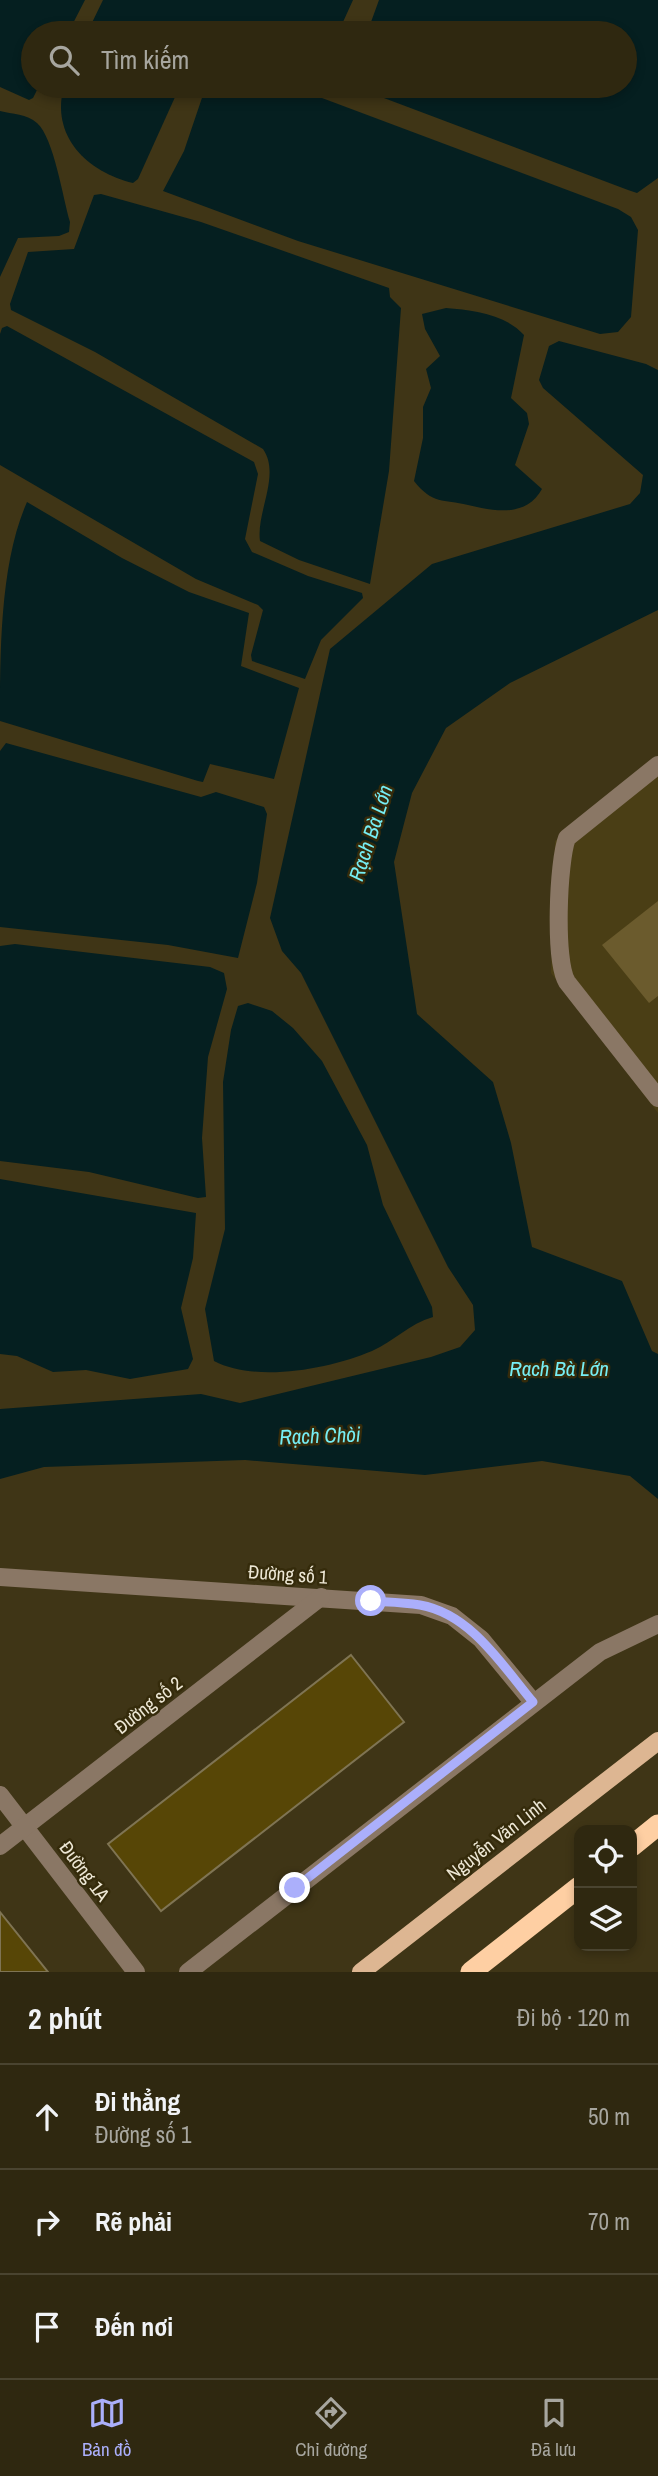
<!DOCTYPE html>
<html lang="vi">
<meta charset="utf-8">
<style>
:root{--surface:#2f2810;--page:#373019;--text:#f1f3f6;--muted:#a7a69f;--line:#4a4430;--accent:#abaffb}
body{margin:0;font-family:"Archivo Narrow",sans-serif;background:var(--page);color:var(--text)}
.controls{position:absolute;right:21px;bottom:21px;display:grid;overflow:hidden;border-radius:14px;box-shadow:0 4px 10px #0003}
.controls button{width:63px;height:63px;display:grid;place-items:center;padding:0;border:0;border-bottom:2px solid var(--line);background:var(--surface);color:var(--text);font:35px sans-serif}
.stop{position:absolute;width:21px;height:21px;margin:-16px;border:5px solid #abaffb;border-radius:50%;background:#fff}
.stop.end{background:#abaffb;border-color:#fff;box-shadow:0 2px 7px #0008}
.list{margin:0;padding:0;list-style:none}
h2{display:flex;justify-content:space-between;align-items:center;height:91px;margin:0;padding:0 28px;font-size:30px}
h2 small{font-size:23px;font-weight:400;color:var(--muted)}
.list li{display:grid;grid-template-columns:46px 1fr auto;gap:21px;align-items:center;box-sizing:border-box;height:105px;padding:0 28px;border-top:2px solid var(--line)}
.list b{display:block;font-size:26px;white-space:nowrap}
.list p{margin:0;font-size:23px;white-space:nowrap;color:var(--muted)}
.list em{font-size:23px;font-style:normal;color:var(--muted)}
.icon{flex:none;width:38px;height:38px;fill:none;stroke:currentColor;stroke-width:2;stroke-linecap:round;stroke-linejoin:round}
.map{position:relative;flex:none;width:658px;height:1972px;overflow:hidden}
.search{position:absolute;background:var(--surface);box-shadow:0 4px 10px #0003;left:21px;right:21px;top:21px;height:77px;display:flex;align-items:center;gap:18px;box-sizing:border-box;padding:0 24px;border-radius:38px;color:var(--muted);font-size:26px}
.sheet{height:406px;background:var(--surface)}
nav{display:flex;justify-content:space-around;align-items:center;box-sizing:border-box;height:98px;border-top:2px solid var(--line);background:var(--surface);font-size:19px;color:var(--muted)}
nav a{display:grid;justify-items:center;gap:4px}
nav .on{color:var(--accent)}
.map>svg:first-child{display:block}
</style>
<div class="map">
<svg width="658" height="1972" viewBox="0 0 658 1972">
<rect width="100%" height="100%" fill="#3f3516"/>
<!-- built -->
<polygon fill="#4a3e15" points="658,756 658,1113 551,973 555,841"/>
<!-- green -->
<polygon fill="#6b5b2d" points="658,901 658,996 649,1003 602,945"/>
<!-- water -->
<g fill="#051f20">
<polygon points="0,0 85,0 68,33 33,33 33,86 39,86 33,98 29,100 0,87"/>
<polygon points="103,0 353,0 338,33 230,33 218,28 206,33 87,33"/>
<polygon points="379,0 658,0 658,178 637,193 628,190 368,92 363,86 625,86 625,33 367,33"/>
<path d="M64 86H180L138 179 133 183C87 172 50 136 64 86Z"/>
<polygon points="206,86 290,86 618,209 631,217 638,230 631,317 618,332 600,334 298,241 163,191 184,151"/>
<path d="M0 111C12 114 27 114 37 123 54 138 63 199 70 222L69 232 59 236 18 238 0 277Z"/>
<path d="M101 194 201 222 389 288 390 297 401 308 389 471 370 584 299 560 260 541C256 512 281 475 263 449L95 352 11 310 10 304 28 252 74 249 94 195Z"/>
<path d="M446 308C473 310 505 314 524 335L511 398 527 413 529 424 515 465 542 489C526 518 494 511 468 505 443 499 433 505 414 481L423 438V407L431 388 426 369 440 356 425 329 422 314Z"/>
<polygon points="7,326 254,462 258,474 245,539 252,552 308,576 362,593 363,598 321,640 305,679 252,661 251,655 263,610 258,605 196,579 0,465 0,334 2,328"/>
<polygon points="559,341 646,364 658,370 658,610 510,683 446,728 412,793 394,862 417,1014 493,1082 511,1143 532,1247 622,1281 652,1351 658,1354 658,1499 630,1476 542,1461 425,1475 245,1460 44,1467 0,1479 0,1409 201,1394 240,1403 431,1357 460,1347 475,1330 473,1305 448,1267 301,973 282,951 270,918 330,649 432,564 630,504 640,493 643,475 543,388 539,380 549,346"/>
<path d="M27 502 122 558 189 592 249 613 241 666 299 688 274 779 210 764 203 782 198 781 0 721C0 652 0 563 27 502Z"/>
<polygon points="6,743 201,797 216,792 264,807 267,814 257,883 238,958 168,945 0,927 0,751"/>
<polygon points="15,944 210,967 224,973 227,989 208,1057 202,1138 206,1197 198,1198 89,1172 0,1161 0,946"/>
<path d="M248 1003 272 1011 293 1028 322 1061 367 1145 383 1205 432 1307 433 1317C409 1324 394 1341 372 1351 329 1369 256 1383 214 1361L205 1309 225 1229 223 1082 231 1030 238 1006Z"/>
<polygon points="0,1179 196,1213 193,1258 181,1308 193,1359 188,1369 130,1379 86,1370 53,1372 17,1356 0,1354"/>
</g>
<!-- building -->
<g fill="#574606" stroke="#7f7453" stroke-width="2">
<polygon points="351,1655 404,1722 161,1911 108,1844"/>
<polygon points="0,1912 48,1972 0,1972"/>
</g>
<g fill="none" stroke-linecap="round" stroke-linejoin="round">
<!-- minor -->
<g stroke="#8a7765" stroke-width="18">
<path d="M658 765 567 838C558 861 554 962 567 982L658 1098"/>
<polyline points="0,1577 421,1605 452,1616 481,1639 533,1702"/>
<polyline points="0,1795 136,1972"/>
<polyline points="0,1846 321,1597"/>
<polyline points="188,1972 600,1652 658,1624"/>
</g>
<!-- major -->
<polyline stroke="#ddb692" stroke-width="18" points="361,1972 658,1741"/>
<!-- highway -->
<g stroke="#fecfa3" stroke-width="21">
<polyline points="632,1846 658,1825"/>
<polyline points="471,1972 579,1887"/>
</g>
</g>
<g fill="none" stroke-linecap="round" stroke-linejoin="round">
<!-- route -->
<path stroke="#abaffb" stroke-width="9" d="M295 1888 533 1702C502 1665 471 1614 420 1605 404 1602 387 1602 371 1601"/>
</g>
<g text-anchor="middle" stroke-width="5" stroke-linejoin="round" paint-order="stroke">
<!-- street labels -->
<g font-size="19" fill="#ede7d5" stroke="#352b0b">
<text transform="translate(288 1574) rotate(4)" y="7">Đường số 1</text>
<text transform="translate(148 1705) rotate(-38)" y="7">Đường số 2</text>
<text transform="translate(496 1839) rotate(-38)" y="7">Nguyễn Văn Linh</text>
<text transform="translate(85 1871) rotate(53)" y="7">Đường 1A</text>
</g>
<!-- water labels -->
<g font-size="21" font-style="italic" fill="#76eef4" stroke="#352b0b">
<text transform="translate(371 833) rotate(-72)" y="7">Rạch Bà Lớn</text>
<text x="559" y="1376">Rạch Bà Lớn</text>
<text transform="translate(320 1436) rotate(-2)" y="7">Rạch Chòi</text>
</g>
</g>
</svg>
<div class="controls">
<button><svg class="icon" aria-label="locate" viewBox="0 0 24 24"><circle cx="12" cy="12" r="6"/><path d="M12 2v4M12 18v4M2 12h4M18 12h4"/></svg></button>
<button><svg class="icon" aria-label="layers" viewBox="0 0 24 24"><path d="M12 4l9 5-9 5-9-5zM3 14l9 5 9-5"/></svg></button>
</div>
<div class="stop" style="left:371px;top:1601px"></div>
<div class="stop end" style="left:295px;top:1888px"></div>
<div class="search"><svg class="icon" aria-label="search" viewBox="0 0 24 24"><circle cx="10" cy="10" r="6"/><path d="M15 15l6 6"/></svg>Tìm kiếm</div>
</div>
<section class="sheet">
<h2>2 phút<small>Đi bộ · 120 m</small></h2>
<ul class="list">
<li><svg class="icon" aria-label="ahead" viewBox="0 0 24 24"><path d="M12 20V5M6 11l6-6 6 6"/></svg><div><b>Đi thẳng</b><p>Đường số 1</p></div><em>50 m</em></li>
<li><svg class="icon" aria-label="right" viewBox="0 0 24 24"><path d="M7 20v-9h11M14 6l5 5-5 5"/></svg><div><b>Rẽ phải</b></div><em>70 m</em></li>
<li><svg class="icon" aria-label="arrive" viewBox="0 0 24 24"><path d="M6 21V4h12l-3 4 3 4H6"/></svg><div><b>Đến nơi</b></div></li>
</ul>
</section>
<nav>
<a class="on"><svg class="icon" aria-label="map" viewBox="0 0 24 24"><path d="M3 6l6-2 6 2 6-2v14l-6 2-6-2-6 2zM9 4v14M15 6v14"/></svg>Bản đồ</a>
<a><svg class="icon" aria-label="directions" viewBox="0 0 24 24"><path d="M12 3l9 9-9 9-9-9zM9 14v-3h6M13 9l2 2-2 2"/></svg>Chỉ đường</a>
<a><svg class="icon" aria-label="saved" viewBox="0 0 24 24"><path d="M7 4h10v16l-5-4-5 4z"/></svg>Đã lưu</a>
</nav>
